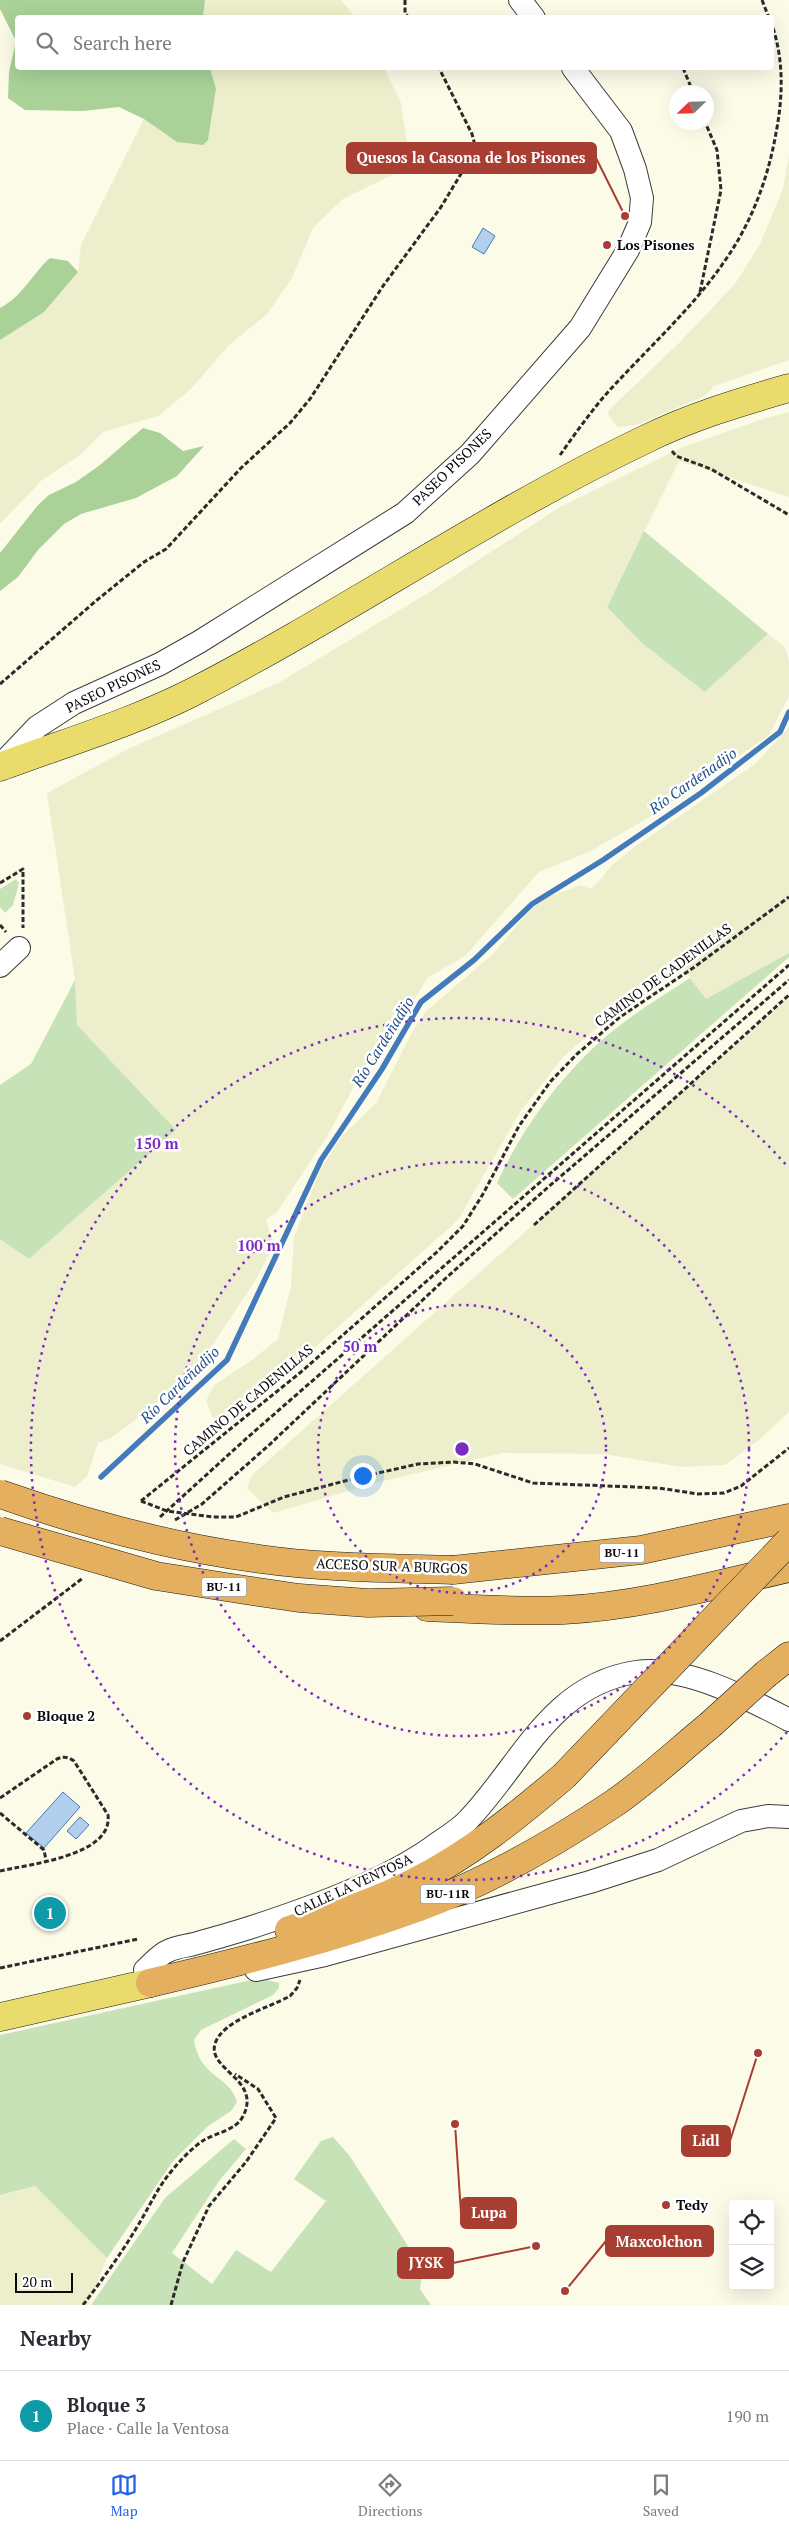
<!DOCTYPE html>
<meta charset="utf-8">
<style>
:root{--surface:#fff;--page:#f7f7f7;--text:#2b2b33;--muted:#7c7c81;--line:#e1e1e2;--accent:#2563eb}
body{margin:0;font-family:"PT Serif",serif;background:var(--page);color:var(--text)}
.controls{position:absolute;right:15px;bottom:15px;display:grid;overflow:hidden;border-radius:5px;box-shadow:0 5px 20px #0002}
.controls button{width:45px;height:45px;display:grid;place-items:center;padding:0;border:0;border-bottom:1px solid var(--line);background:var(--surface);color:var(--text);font:25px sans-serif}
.compass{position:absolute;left:669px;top:85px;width:45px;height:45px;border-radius:50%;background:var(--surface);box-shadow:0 5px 20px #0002;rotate:247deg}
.scale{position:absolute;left:15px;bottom:12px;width:58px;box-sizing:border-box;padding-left:5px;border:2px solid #090909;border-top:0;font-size:14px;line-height:18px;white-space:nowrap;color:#090909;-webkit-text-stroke:4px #fff;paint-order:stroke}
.you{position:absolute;left:362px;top:1475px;width:18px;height:18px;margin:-12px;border:4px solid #fff;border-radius:50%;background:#1a73e8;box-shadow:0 0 0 8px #1a73e833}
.badge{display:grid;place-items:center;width:32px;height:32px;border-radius:50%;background:var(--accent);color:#fff;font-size:16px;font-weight:700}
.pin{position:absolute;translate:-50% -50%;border:2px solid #fff;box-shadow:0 1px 5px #0006}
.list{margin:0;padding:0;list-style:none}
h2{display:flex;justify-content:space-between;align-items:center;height:65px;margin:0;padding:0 20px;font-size:21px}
h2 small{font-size:16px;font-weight:400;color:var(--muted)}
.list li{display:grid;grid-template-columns:32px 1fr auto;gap:15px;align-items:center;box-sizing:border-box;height:90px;padding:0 20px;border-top:1px solid var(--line)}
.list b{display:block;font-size:19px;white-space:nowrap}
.list p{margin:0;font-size:16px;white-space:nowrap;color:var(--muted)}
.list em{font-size:16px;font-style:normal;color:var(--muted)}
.icon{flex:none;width:28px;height:28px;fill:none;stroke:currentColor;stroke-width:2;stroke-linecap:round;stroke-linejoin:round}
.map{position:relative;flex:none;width:789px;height:2305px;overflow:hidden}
.search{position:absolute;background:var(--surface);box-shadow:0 5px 20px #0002;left:15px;right:15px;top:15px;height:55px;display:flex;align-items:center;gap:12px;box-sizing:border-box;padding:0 18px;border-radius:5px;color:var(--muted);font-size:19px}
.sheet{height:155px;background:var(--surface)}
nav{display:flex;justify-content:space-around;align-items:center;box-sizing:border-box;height:70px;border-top:1px solid var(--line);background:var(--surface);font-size:14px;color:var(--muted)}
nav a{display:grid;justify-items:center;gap:2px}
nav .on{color:var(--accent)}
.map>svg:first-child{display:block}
</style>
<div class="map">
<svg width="789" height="2305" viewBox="0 0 789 2305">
<rect width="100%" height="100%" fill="#fcfbe8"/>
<!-- farmland -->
<g fill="#edefcc">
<polygon points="205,0 341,0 355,17 203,18"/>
<polygon points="210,68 384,68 401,103 408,149 402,170 343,199 313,228 292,278 267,314 228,346 191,389 158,416 103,432 79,456 42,480 0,524 0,340 44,312 78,272 81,245 144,119 177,142 208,140 216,90"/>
<polygon points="789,155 789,360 714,386 705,396 636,425 618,427 609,416 608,411 680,342 735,284 760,244 783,189"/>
<polygon points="789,412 789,497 679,461 607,606 643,644 705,692 768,634 785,647 789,661 789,696 769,735 718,771 691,780 674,801 643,821 589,852 539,872 465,956 427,978 380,1058 356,1082 328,1135 277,1212 266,1220 274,1245 255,1281 199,1365 167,1396 111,1438 98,1443 87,1476 75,1487 0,1464 0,1239 29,1259 176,1130 77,1025 75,980 47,793 128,749 278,683 428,593 560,507 683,447 763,419"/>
<polygon points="789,727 789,953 706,999 681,966 623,1006 564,1056 520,1112 458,1220 219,1433 206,1401 214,1385 253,1359 278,1339 291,1286 294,1237 320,1170 343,1135 376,1103 411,1034 426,1011 493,954 531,909 546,898 581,885 590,889 600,880 612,865 633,848 755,764"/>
<polygon points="789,997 789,1412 759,1440 725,1465 681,1467 604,1454 503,1453 383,1481 273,1513 247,1488 252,1475"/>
<polygon points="35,2186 107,2258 88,2305 0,2305 0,2195"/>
</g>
<!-- green -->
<g fill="#c7e2b7">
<polygon points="644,531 768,634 705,692 643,644 607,607"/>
<polygon points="16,879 19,883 13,905 5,913 0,907 0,889"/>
<path d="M789 953V957L513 1199 497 1183C520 1133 552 1088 591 1050 620 1022 656 1000 690 978L706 999Z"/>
<polygon points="75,980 77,1025 176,1130 29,1259 0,1239 0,1085 31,1064"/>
<path d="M260 1978 279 1983V1988L273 1995 201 2030 194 2040C200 2079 230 2075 237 2102L231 2111 207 2127 173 2161 107 2258 35 2186 0 2195V2035Z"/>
<polygon points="333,2137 349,2155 423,2269 420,2289 431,2305 91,2305 165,2198 234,2139 246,2149 219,2181 172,2253 212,2284 236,2250 271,2272 326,2201 294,2179 321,2141"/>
</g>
<!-- forest -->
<g fill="#a9d198">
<polygon points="0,0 205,0 203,17 18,18 18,68 210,68 216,89 208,140 203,145 177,142 144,119 119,107 83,111 25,110 8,98 9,72 16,41 0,9"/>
<path d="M50 258 68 261 78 272 44 312 0 340V308C22 297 32 274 50 258Z"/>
<polygon points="143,428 160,433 183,451 204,446 177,476 136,498 81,514 64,524 38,550 18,577 0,591 0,553 38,505 49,495 76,482 100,465"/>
</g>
<!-- water -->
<g fill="#b3cfee" stroke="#427abc">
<polygon points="483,228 495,236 484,254 472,247"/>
<polygon points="63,1792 80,1807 44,1848 26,1833"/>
<polygon points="80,1817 89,1825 76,1839 67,1831"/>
</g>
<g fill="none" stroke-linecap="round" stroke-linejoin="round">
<!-- stream -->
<polyline stroke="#427abc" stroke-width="5.5" points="101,1477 227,1360 321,1160 382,1069 421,1002 474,960 532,904 603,860 701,793 780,732 789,712"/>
<defs>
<g id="minor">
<polyline points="520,0 534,18"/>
<polyline points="0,766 37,727 74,703 160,664 199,642 405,513 470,454 580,328 628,250 640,222 642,198 635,169 621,131 573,68"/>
<polyline points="0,966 19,948"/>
<path d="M145 1970C152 1964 160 1954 168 1951 176 1947 186 1946 194 1944 212 1939 230 1934 249 1928 307 1909 381 1883 431 1848 443 1839 458 1831 468 1820 521 1765 550 1685 636 1672 685 1665 747 1698 789 1720"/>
<polyline points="256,1970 325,1955 590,1882 658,1860 741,1821 768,1816 789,1817"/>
</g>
<g id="major">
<path d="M0 767C64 743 132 723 193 692 346 613 489 514 644 440 690 417 740 402 789 388"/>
<polyline points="0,2017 150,1983"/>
</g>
<g id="highway">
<polyline points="453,1570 641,1550 789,1518"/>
<path d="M427 1607C472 1609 518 1612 564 1610 640 1606 715 1585 789 1568"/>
<polyline points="766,1674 789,1656"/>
<path d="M289 1930C331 1916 375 1903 415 1882 470 1854 517 1816 564 1776"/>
<path d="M150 1983C241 1962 331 1939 419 1907 487 1882 553 1844 613 1804 647 1781 678 1751 710 1725"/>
</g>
</defs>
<!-- minor casing -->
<use href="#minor" stroke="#3c3c3c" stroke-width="24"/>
<!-- major casing -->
<use href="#major" stroke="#1a1a1a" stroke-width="29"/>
<!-- highway casing -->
<use href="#highway" stroke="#1a1a1a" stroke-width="29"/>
<!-- path -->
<g stroke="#2b2b2b" stroke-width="3" stroke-dasharray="5 2.5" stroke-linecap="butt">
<polyline points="405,0 405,13 409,18"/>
<polyline points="762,0 769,18"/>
<polyline points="683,68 693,92"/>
<polyline points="700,292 721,190 717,150 705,122"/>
<polyline points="672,451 676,456 711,469 789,515"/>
<path d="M560 455C575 434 591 411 608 392 647 349 691 310 724 262 751 224 768 179 776 133 783 97 784 60 772 25"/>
<polyline points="0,684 97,600 144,562 166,549 241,468 290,423 310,399 383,286 441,207 476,149 472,134 439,68"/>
<polyline points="0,883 23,869 23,928"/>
<polyline points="0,925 6,932"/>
<polyline points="534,1225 789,995"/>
<polyline points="141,1501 301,1372 438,1251 463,1226 483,1194 519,1126 550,1082 577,1054 620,1017 693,968 789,897"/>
<polyline points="141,1501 167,1511 213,1517 236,1517 284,1497 356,1478 418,1464 454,1462 475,1464 533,1483 659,1488 698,1494 724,1493 741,1486 789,1448"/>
<polyline points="160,1517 248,1437 789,965"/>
<polyline points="175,1520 202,1504 268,1446 446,1278 546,1189 789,980"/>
<polyline points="0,1641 83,1578"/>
<path d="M0 1798 57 1759C64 1756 68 1757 74 1761L108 1815C113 1856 29 1864 0 1871"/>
<polyline points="0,1813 44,1850 46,1860"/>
<polyline points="0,1968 138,1939"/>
<path d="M83 2305C102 2280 121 2254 137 2227 147 2211 155 2193 166 2178 176 2165 190 2149 204 2140 216 2133 235 2130 242 2118 264 2080 207 2070 215 2044 222 2020 269 2008 290 1996L297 1988 300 1980"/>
<polyline points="171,2305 183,2262 209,2206 246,2162 276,2118 258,2089 235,2074"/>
</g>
<!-- minor -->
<use href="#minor" stroke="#fff" stroke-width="22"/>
<!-- major -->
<use href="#major" stroke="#e9dc6c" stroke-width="28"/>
<!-- highway -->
<use href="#highway" stroke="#e4af5f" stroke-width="28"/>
<defs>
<g id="highway-bridge">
<path d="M0 1494C85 1524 171 1547 260 1559 323 1568 389 1568 453 1570"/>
<polyline points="0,1531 156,1576 245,1590 299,1598 368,1603 453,1601"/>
<polyline points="710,1725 766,1674"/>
<polyline points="564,1776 789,1541"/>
</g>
</defs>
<!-- highway-bridge casing -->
<use href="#highway-bridge" stroke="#1a1a1a" stroke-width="29" stroke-linecap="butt"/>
<!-- highway-bridge -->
<use href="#highway-bridge" stroke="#e4af5f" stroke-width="28"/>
</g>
<!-- distance rings -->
<g fill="none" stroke="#7b2cbf" stroke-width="2.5" stroke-dasharray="2.5 5">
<circle cx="462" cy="1449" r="144"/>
<circle cx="462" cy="1449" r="287"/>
<path d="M787 1732A431 431 0 1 1 787 1166"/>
</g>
<!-- markers -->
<g fill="#a83e32" stroke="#fff" stroke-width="2">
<circle cx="607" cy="245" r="5"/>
<circle cx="27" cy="1716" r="5"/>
<circle cx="666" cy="2205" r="5"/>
</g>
<g text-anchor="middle" stroke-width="5" stroke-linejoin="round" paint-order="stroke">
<!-- shield labels -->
<g fill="#fff" stroke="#535353" stroke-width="1">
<rect x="599.5" y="1543.5" width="45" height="19" rx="4"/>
<rect x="201.5" y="1577.5" width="45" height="19" rx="4"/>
<rect x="420.5" y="1884.5" width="55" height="19" rx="4"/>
</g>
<g font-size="12" font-weight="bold" fill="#090909">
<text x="622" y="1557">BU-11</text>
<text x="224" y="1591">BU-11</text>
<text x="448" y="1898">BU-11R</text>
</g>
<!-- poi labels -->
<g font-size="14" font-weight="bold" fill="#090909" stroke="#fff" text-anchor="start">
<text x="617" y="250">Los Pisones</text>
<text x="37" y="1721">Bloque 2</text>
<text x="676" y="2210">Tedy</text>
</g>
<!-- street labels -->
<g font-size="14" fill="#090909" stroke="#fff">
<text transform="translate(452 467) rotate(-44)" y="5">PASEO PISONES</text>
<text transform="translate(113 686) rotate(-26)" y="5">PASEO PISONES</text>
<text transform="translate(663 975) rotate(-36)" y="5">CAMINO DE CADENILLAS</text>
<text transform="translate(248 1400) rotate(-40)" y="5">CAMINO DE CADENILLAS</text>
<text transform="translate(392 1566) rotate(2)" y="5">ACCESO SUR A BURGOS</text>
<text transform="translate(353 1885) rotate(-25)" y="5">CALLE LA VENTOSA</text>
</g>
<!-- water labels -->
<g font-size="15" font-style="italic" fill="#224f8b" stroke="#fff">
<text transform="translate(693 781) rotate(-35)" y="5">Río Cardeñadijo</text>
<text transform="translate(383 1042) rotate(-58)" y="5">Río Cardeñadijo</text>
<text transform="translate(180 1385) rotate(-44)" y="5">Río Cardeñadijo</text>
</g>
</g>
<circle cx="462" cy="1449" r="8" fill="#7b2cbf" stroke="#fff" stroke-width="2.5"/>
<g font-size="15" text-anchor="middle" font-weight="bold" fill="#7b2cbf" stroke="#fff" stroke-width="5" stroke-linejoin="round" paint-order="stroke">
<text x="157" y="1149">150 m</text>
<text x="259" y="1251">100 m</text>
<text x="360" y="1352">50 m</text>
</g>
<!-- callouts -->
<path fill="none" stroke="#a83e32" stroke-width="2" d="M625 216L596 158M758 2053L730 2141M455 2124L461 2213M565 2291L606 2241M536 2246L453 2263"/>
<g fill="#a83e32" stroke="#fff" stroke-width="2">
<circle cx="625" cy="216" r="5"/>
<circle cx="758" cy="2053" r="5"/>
<circle cx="455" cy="2124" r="5"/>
<circle cx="565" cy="2291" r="5"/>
<circle cx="536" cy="2246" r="5"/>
</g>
<g fill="#a83e32" stroke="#a83e32" stroke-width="2">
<rect x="347" y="143" width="249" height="30" rx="5"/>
<rect x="682" y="2126" width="48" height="30" rx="5"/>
<rect x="461" y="2198" width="55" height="30" rx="5"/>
<rect x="606" y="2226" width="107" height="30" rx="5"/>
<rect x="398" y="2248" width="55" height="30" rx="5"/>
</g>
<g font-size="15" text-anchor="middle" font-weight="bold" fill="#fff">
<text x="471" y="163">Quesos la Casona de los Pisones</text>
<text x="706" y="2146">Lidl</text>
<text x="489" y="2218">Lupa</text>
<text x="659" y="2247">Maxcolchon</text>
<text x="426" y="2268">JYSK</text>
</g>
</svg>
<div class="controls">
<button><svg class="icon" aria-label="locate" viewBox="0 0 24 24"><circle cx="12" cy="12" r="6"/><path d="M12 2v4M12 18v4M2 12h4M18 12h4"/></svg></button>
<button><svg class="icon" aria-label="layers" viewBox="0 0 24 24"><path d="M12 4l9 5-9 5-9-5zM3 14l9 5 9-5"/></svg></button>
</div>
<svg class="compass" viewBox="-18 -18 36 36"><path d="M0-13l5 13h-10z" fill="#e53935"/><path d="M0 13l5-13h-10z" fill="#7c7c81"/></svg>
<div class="scale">20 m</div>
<div class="you"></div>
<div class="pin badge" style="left:50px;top:1913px;background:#0f9aa8">1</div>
<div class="search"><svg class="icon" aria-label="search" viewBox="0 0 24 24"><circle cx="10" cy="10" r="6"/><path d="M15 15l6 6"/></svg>Search here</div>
</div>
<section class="sheet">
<h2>Nearby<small></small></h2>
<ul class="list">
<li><span class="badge" style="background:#0f9aa8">1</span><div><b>Bloque 3</b><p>Place · Calle la Ventosa</p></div><em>190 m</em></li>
</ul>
</section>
<nav>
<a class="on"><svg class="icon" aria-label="map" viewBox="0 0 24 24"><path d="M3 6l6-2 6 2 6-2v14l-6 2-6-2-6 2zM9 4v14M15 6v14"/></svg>Map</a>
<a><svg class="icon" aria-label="directions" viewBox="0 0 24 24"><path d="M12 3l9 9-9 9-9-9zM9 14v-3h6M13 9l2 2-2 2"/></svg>Directions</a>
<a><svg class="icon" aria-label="saved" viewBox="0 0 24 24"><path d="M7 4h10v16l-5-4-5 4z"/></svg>Saved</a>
</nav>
